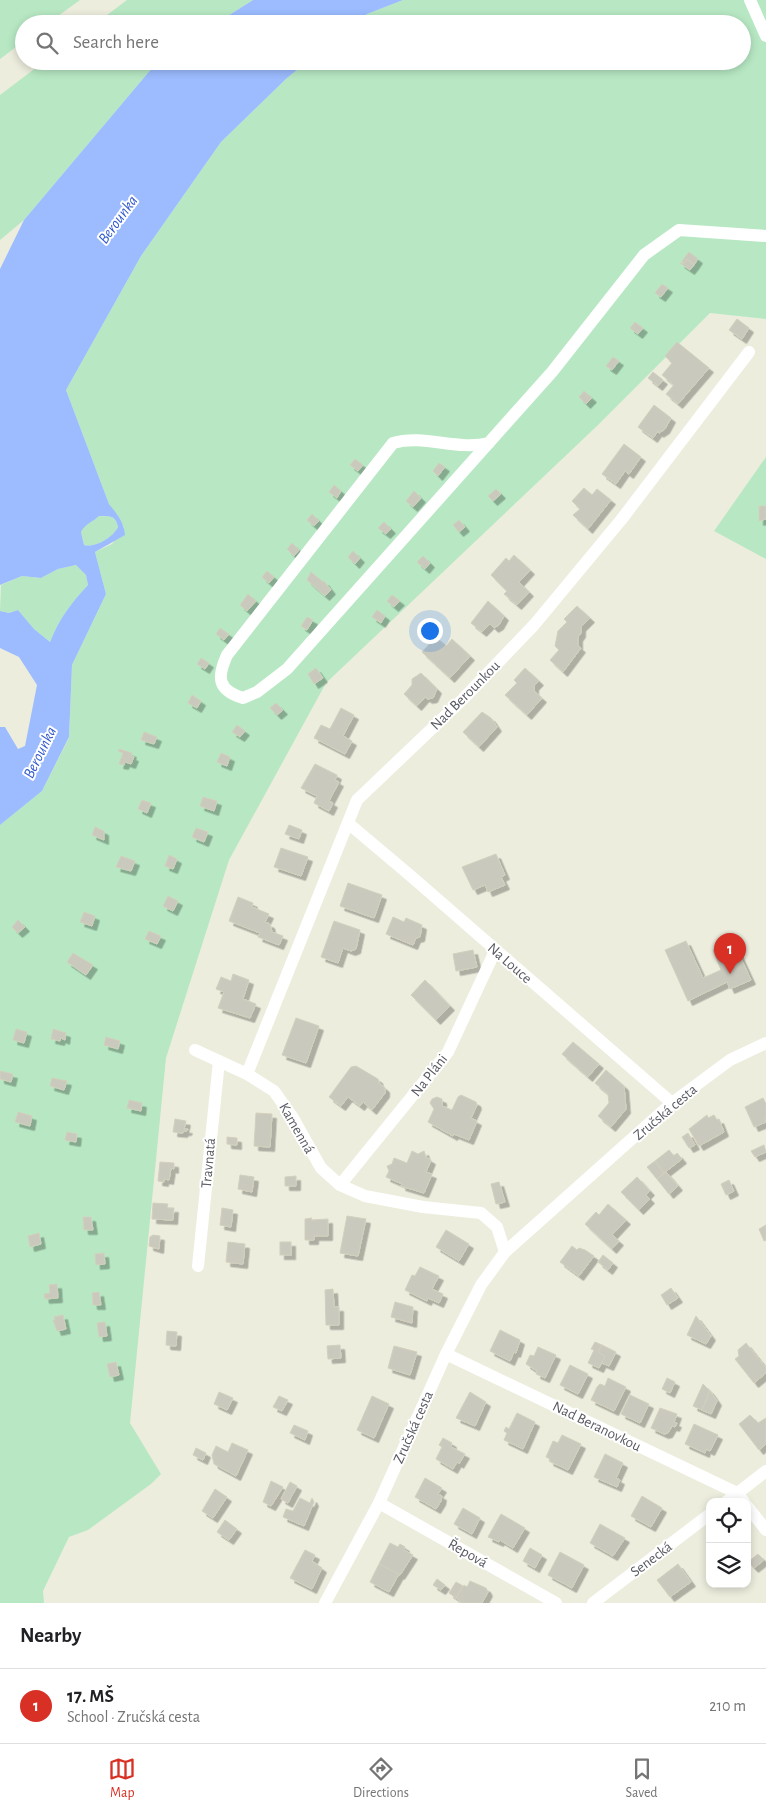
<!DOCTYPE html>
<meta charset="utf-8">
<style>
:root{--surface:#fff;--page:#f6f6f6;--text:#202124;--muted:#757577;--line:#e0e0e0;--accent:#d93025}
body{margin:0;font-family:"Alegreya Sans",sans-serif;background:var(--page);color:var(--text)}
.controls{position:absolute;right:15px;bottom:15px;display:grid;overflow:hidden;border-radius:10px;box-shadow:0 2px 8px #0003}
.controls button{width:45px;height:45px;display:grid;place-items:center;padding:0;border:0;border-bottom:1px solid var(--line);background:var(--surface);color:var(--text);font:25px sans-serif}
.you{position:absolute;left:429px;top:630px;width:18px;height:18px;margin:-12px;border:4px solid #fff;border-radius:50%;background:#1a73e8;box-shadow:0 0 0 8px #1a73e833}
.badge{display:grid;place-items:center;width:32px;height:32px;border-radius:50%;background:var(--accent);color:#fff;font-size:16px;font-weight:700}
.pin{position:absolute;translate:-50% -41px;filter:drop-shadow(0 1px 2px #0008)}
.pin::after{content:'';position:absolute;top:26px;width:18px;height:15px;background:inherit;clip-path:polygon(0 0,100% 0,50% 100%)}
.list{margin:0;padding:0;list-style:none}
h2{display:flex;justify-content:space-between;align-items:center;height:65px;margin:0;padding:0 20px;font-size:21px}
h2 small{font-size:16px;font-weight:400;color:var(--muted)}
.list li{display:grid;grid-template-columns:32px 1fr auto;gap:15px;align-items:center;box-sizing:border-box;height:75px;padding:0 20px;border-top:1px solid var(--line)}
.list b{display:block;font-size:19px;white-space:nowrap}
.list p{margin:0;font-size:16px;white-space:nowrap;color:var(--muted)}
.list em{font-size:16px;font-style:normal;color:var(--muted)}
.icon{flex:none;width:28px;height:28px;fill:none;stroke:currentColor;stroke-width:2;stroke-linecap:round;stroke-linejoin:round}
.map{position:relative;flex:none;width:766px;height:1603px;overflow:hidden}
.search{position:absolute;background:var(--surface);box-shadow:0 2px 8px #0003;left:15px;right:15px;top:15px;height:55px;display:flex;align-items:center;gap:12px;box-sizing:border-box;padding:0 18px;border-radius:28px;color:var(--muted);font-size:19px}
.sheet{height:140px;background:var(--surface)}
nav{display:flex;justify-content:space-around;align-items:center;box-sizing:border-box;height:70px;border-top:1px solid var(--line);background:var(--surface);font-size:14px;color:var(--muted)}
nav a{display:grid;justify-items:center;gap:2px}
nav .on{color:var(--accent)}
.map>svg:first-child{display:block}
</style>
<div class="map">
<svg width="766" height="1603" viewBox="0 0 766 1603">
<defs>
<filter id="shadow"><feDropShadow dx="4.5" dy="4.5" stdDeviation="0" flood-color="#0004"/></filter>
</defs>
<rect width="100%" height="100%" fill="#ededde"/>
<!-- green -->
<g fill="#b7e8c3">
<polygon points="0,0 80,0 47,24 24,24 24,41 0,59"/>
<polygon points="127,0 253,0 215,24 95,24"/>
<polygon points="403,0 766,0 766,319 710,313 598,425 326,683 229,860 166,1058 130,1423 161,1474 151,1484 88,1530 69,1537 43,1591 44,1603 0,1603 0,825 42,791 69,738 72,665 106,594 95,552 112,544 124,527 109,504 66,390 141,256 221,142 287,78 308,61 742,61 742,24 355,24 367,14"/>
<polygon points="45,61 158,61 24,220 0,240 0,95"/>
<polygon points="766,457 766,559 714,531"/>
<path d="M99 516C110 517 115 514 118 527 113 537 96 548 84 545L81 532C85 524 93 522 99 516Z"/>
<path d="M76 565 86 575 88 585C71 603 59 619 50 642L34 629 18 610 9 613 0 611 1 585 22 576 41 578 58 569Z"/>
</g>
<!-- water -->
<g fill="#9cbcff" fill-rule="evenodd">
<polygon points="253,0 403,0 367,14 355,24 215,24"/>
<path d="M158 61H308L287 78 221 142 141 256 66 390 109 504C117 514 124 522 125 535L95 552 106 594 72 665 69 737 42 791 0 825V727H5L18 749 25 746 37 685 19 657 0 648V611L9 613 18 610 34 629 50 642C59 619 71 603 88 585L86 575 76 565 58 569 41 578 22 576 0 585V269L24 220ZM99 516C110 517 115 514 118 527 113 537 96 548 84 545L81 532C85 524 93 522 99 516Z"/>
</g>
<!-- building -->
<g fill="#cac9bd" stroke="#d2d0bc" filter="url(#shadow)">
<polygon points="689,252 698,259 694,265 687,259 684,263 682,261"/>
<polygon points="687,259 694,265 690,270 680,263 684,263"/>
<polygon points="662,284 668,288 661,297 655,293"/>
<polygon points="737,319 749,328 742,339 729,330"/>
<polygon points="635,322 643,328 638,334 630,328"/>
<polygon points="677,342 709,368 678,404 666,394 674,385 662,375 672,363 665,356"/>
<polygon points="613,357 619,361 612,370 606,366"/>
<polygon points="653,372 663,380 658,386 648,378"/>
<polygon points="584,391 592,398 586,404 579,397"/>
<polygon points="654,405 671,418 665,429 659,433 658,431 653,438 638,427"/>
<polygon points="624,444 641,457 629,474 625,471 616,484 602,474"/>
<polygon points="355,459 363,465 358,471 350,465"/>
<polygon points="439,463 445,467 438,476 433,471"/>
<polygon points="334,485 341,491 337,498 329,492"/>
<polygon points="584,488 592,495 597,489 611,500 588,529 573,515 580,509 572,501"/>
<polygon points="496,489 501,494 493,501 488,496"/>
<polygon points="414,491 421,498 413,507 406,501"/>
<polygon points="759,506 766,506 766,519 759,521"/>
<polygon points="312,514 319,521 314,526 307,520"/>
<polygon points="459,520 465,527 459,532 453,525"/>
<polygon points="384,522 391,529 386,534 378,528"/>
<polygon points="292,543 299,550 294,556 287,549"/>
<polygon points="353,551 360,558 355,564 348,557"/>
<polygon points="514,555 530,570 519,582 529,592 517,605 504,594 507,591 491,575 506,558 509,561"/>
<polygon points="423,556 430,563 425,569 417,562"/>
<polygon points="267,571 274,577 269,583 262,577"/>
<polygon points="311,572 323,582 324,581 331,590 325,596 307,580"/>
<polygon points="248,594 256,601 247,611 240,605"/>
<polygon points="392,595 400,601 394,607 387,601"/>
<polygon points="488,601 504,616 499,625 494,628 490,624 482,632 471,623"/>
<polygon points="577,606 590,618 581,627 581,633 578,637 578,646 581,648 563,672 550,660 559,650 555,646 558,631 567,622 564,619"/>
<polygon points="377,610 385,616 381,623 372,617"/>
<polygon points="307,617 313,620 307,630 301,626"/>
<polygon points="220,628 229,634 224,640 216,634"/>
<polygon points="436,637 446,646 452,639 470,656 450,678 422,652"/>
<polygon points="201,658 209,663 205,669 197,664"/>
<polygon points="316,668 323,678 314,684 308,674"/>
<polygon points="525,668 539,681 534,686 534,691 542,698 527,715 505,695 517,683 514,680"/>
<polygon points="421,673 437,689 433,698 428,699 425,697 417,706 404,694 412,685 412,679"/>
<polygon points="192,695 201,701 197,708 188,703"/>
<polygon points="276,703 283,710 277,715 270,708"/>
<polygon points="341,708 354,715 343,736 352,741 345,754 314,738 321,725 330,729"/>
<polygon points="482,712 491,718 497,727 479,747 463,732"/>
<polygon points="237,725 245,731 240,737 232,732"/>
<polygon points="144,732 157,737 154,744 141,740"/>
<polygon points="119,749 132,753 131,756 134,757 131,764 125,762 124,765 119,764 123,753 118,751"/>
<polygon points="221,753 230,757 227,766 217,762"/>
<polygon points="315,764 337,775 335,780 339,782 329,801 333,803 329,811 314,803 317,796 301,788"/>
<polygon points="203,797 217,801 214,811 200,806"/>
<polygon points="142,800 151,803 147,813 138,809"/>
<polygon points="289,825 302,830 299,839 285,834"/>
<polygon points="95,827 104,831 104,840 92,835"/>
<polygon points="196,828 208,832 204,842 192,837"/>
<polygon points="281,848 308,857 301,876 274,867"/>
<polygon points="496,854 505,875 501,877 505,885 488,892 485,885 473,890 462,867"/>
<polygon points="169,855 177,859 173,869 165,866"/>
<polygon points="121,856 135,861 131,871 116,867"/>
<polygon points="348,883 382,895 374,918 340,906"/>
<polygon points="168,896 178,901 173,911 163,906"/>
<polygon points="238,897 253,903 252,907 269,914 265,922 270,924 272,932 283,936 279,945 258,937 260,933 229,921"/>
<polygon points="84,912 95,916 92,926 80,922"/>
<polygon points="393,917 404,922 406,918 422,925 420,937 416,938 413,945 386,934"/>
<polygon points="18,920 25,927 18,933 12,927"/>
<polygon points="334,921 360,930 356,949 351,951 343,948 338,963 321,957"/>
<polygon points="149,931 161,936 157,944 145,939"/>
<polygon points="686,941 703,978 721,970 713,950 733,941 751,980 730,989 727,982 688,1001 665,950"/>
<polygon points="473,950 477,967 456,971 453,954"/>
<polygon points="73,953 93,965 86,975 67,962"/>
<polygon points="233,974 249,980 243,999 256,1004 250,1018 218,1008 224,992 216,989 221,977 231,981"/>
<polygon points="425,980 450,1006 436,1020 411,995"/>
<polygon points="296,1018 319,1026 306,1063 282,1055"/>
<polygon points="16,1029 27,1032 24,1043 13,1040"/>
<polygon points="53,1029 66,1033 65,1040 61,1038 60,1041 51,1039"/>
<polygon points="106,1037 120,1041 118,1049 104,1045"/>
<polygon points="573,1042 599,1064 588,1077 562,1054"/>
<polygon points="356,1066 378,1079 379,1083 385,1088 385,1093 372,1110 363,1102 360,1106 348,1097 341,1106 329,1097 351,1067"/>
<polygon points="606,1070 624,1086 626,1109 611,1127 598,1116 609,1103 608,1094 595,1083"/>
<polygon points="0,1071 13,1074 11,1082 0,1079"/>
<polygon points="52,1078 67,1081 64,1090 50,1086"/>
<polygon points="461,1095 476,1102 477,1105 471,1118 477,1121 469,1140 454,1134 453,1136 428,1122 434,1109 430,1103 432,1099 437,1097 442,1099 442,1106 452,1110 458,1097"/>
<polygon points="763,1098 766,1104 766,1118 764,1118 766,1122 754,1127 745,1107"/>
<polygon points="129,1100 142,1103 141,1111 127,1108"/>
<polygon points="18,1112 32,1116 30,1126 15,1122"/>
<polygon points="256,1113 272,1114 270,1147 254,1146"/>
<polygon points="707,1115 708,1118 714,1115 717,1120 719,1119 724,1132 699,1146 689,1129"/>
<polygon points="175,1119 186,1121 184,1129 188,1129 187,1131 184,1131 183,1133 173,1132"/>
<polygon points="67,1132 77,1134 76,1142 65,1140"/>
<polygon points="688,1133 695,1145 689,1148 682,1137"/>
<polygon points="227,1137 237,1138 237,1145 227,1144"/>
<polygon points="764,1145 766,1152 755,1157 751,1151"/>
<polygon points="669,1150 674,1156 677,1153 682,1159 664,1173 655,1161"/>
<polygon points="412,1151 418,1154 424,1151 426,1157 431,1160 426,1172 432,1174 424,1193 401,1186 402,1184 386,1177 389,1171 387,1166 392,1164 394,1158 407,1163"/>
<polygon points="655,1161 664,1173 657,1179 647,1167"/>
<polygon points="160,1162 174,1163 174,1169 171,1168 169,1180 164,1179 164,1182 158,1181"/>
<polygon points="666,1172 678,1186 669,1194 657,1179"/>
<polygon points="240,1175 254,1177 252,1192 238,1189"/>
<polygon points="296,1176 296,1186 285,1186 285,1177"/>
<polygon points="637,1177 650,1191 646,1195 650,1199 639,1210 621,1192"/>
<polygon points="729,1180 734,1191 726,1195 721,1184"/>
<polygon points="499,1182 505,1202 496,1204 491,1184"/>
<polygon points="153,1203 168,1204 167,1208 174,1208 173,1220 152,1219"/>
<polygon points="608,1204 626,1220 612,1235 619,1241 612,1249 585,1224 596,1212 599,1215"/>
<polygon points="222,1208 233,1210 231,1227 220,1225"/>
<polygon points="347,1216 366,1219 358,1256 340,1253"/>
<polygon points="83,1217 91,1217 93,1230 84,1230"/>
<polygon points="312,1218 311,1220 328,1219 328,1236 314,1236 314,1240 305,1240 305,1219"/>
<polygon points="766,1225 766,1240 764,1241 759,1229"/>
<polygon points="446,1230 469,1244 459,1261 436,1247"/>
<polygon points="39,1233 41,1244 30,1247 28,1236"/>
<polygon points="153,1235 160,1236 159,1249 149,1246 150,1237"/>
<polygon points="228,1242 245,1244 243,1264 226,1262"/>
<rect x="280" y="1242" width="11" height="13"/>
<polygon points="572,1246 577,1250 579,1248 585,1250 594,1256 579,1276 560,1262"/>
<polygon points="104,1253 105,1264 96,1265 95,1254"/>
<polygon points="603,1255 613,1263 608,1270 598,1262"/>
<polygon points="420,1267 439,1276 432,1289 443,1294 439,1303 428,1298 427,1301 405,1290 412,1275 415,1276"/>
<polygon points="57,1284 58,1298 45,1299 44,1294 50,1293 49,1285"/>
<polygon points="671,1288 678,1298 667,1305 661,1295"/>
<polygon points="333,1289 334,1307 339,1307 339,1325 326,1325 325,1290"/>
<polygon points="99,1292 101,1305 93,1305 92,1293"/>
<polygon points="395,1302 413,1307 412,1323 391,1317"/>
<polygon points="63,1315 66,1329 57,1331 53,1320 55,1320 54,1317"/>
<polygon points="696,1316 711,1336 706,1344 687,1335"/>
<polygon points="105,1322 107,1336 99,1337 97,1323"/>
<polygon points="500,1330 520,1340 516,1353 514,1352 510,1361 490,1351"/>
<polygon points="167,1331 177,1332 176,1346 166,1345"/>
<polygon points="595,1342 602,1345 598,1352 605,1356 599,1368 588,1363 594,1350 591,1349"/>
<polygon points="746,1343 766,1368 766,1373 754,1383 735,1359 739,1356 738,1350"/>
<polygon points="340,1345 341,1358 328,1359 327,1346"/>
<polygon points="602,1345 616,1352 609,1366 602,1363 605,1356 598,1352"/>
<polygon points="394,1346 417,1352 410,1375 388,1368"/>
<polygon points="538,1347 556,1355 545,1378 536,1374 537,1371 526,1364 530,1355 534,1356"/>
<polygon points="116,1362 119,1375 110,1377 107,1364"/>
<polygon points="570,1365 588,1374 578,1394 560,1385"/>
<polygon points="608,1378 626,1387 614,1411 591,1400 597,1387 600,1384 605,1386"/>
<polygon points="667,1378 675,1382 670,1393 662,1389"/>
<polygon points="703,1384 710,1391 702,1410 693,1406"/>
<polygon points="710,1391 717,1401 711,1414 702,1410"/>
<polygon points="219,1392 233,1398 227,1410 214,1404"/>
<polygon points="470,1392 486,1402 475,1426 456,1418"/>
<polygon points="630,1395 649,1404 640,1423 621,1414"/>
<polygon points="279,1396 288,1400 282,1411 273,1407"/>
<polygon points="372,1396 389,1404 374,1438 357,1430"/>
<polygon points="660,1408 677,1414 674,1422 677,1423 675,1427 672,1426 668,1433 664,1434 651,1428"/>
<polygon points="517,1413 535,1422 523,1449 504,1440 507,1433 504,1431 506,1427 509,1429"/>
<polygon points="750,1415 758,1423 766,1418 766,1444 759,1450 739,1424"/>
<polygon points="694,1424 718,1435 710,1451 706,1449 705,1453 685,1444"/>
<polygon points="294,1425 308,1431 305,1440 290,1433"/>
<polygon points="562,1435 581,1444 568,1470 549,1461 550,1459 546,1457 553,1441 558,1443"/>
<polygon points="443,1438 452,1443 451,1447 465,1454 459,1464 457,1462 453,1469 436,1459 442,1447 439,1445"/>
<polygon points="232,1443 248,1450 236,1476 214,1464 212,1455 216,1446 228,1452"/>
<polygon points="196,1448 206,1453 203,1460 193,1455"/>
<polygon points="605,1454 623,1463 616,1478 620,1480 617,1487 594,1477"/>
<polygon points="425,1478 442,1488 438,1494 442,1496 441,1501 436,1509 415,1497"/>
<polygon points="271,1481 283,1487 271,1506 263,1502"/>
<polygon points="290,1482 297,1486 288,1503 281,1499"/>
<polygon points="215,1489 227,1497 213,1518 202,1511"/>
<polygon points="642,1496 662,1508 651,1527 631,1516"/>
<polygon points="300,1498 310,1503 312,1498 314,1502 304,1526 283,1517 286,1509 293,1511"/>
<polygon points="463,1508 480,1518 472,1534 454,1524"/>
<polygon points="501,1514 525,1528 513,1548 500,1540 499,1542 488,1537"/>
<polygon points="225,1520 237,1529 229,1540 217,1532"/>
<polygon points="600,1524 625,1538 613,1556 590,1543"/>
<polygon points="390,1543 398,1547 400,1544 405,1547 404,1550 413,1555 400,1575 379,1564"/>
<polygon points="530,1548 542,1555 535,1568 523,1561"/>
<polygon points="305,1550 315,1555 312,1561 322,1568 312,1589 290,1578"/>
<polygon points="560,1552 584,1565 572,1588 548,1575"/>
<polygon points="758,1554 764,1560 754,1568 748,1562"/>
<polygon points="379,1564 399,1574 389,1592 370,1582"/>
<polygon points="678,1564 691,1582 670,1597 657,1580"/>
<polygon points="437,1579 445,1585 441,1590 433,1585"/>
<polygon points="470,1581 486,1588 488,1592 482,1603 462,1603 456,1598 464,1585 467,1587"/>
<polygon points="456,1582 463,1586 456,1598 449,1593"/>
</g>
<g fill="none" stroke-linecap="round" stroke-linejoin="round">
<!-- street -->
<g stroke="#fff" stroke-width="12">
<polyline points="750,0 766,36"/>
<path d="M489 443C457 451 424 434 393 443L227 655C217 677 217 690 243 698L257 692 287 669 552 372 644 255 679 230 766 236"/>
<polyline points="348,823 412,877 672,1103"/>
<polyline points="195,1050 247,1074 274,1091 293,1118 321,1168 340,1185 365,1196 423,1207 481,1213 497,1227 505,1252"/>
<polyline points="247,1074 357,800 463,699 534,625 621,520 749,352"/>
<polyline points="340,1185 448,1052 495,951"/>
<polyline points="198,1266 219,1061"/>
<polyline points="446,1354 737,1493 744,1502"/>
<polyline points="726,1502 766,1471"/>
<polyline points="379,1503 556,1603"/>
<polyline points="747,1506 766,1530"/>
<polyline points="325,1603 379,1503 446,1354 481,1285 505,1252 672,1103 730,1060 766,1043"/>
<polyline points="593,1603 710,1514"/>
</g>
</g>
<g text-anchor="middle" stroke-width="4" stroke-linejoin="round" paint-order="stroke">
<!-- street labels -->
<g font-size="15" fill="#585a62" stroke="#fff">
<text transform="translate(465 695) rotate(-45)" y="5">Nad Berounkou</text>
<text transform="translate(510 963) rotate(41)" y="5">Na Louce</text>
<text transform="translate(429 1075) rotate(-52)" y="5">Na Pláni</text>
<text transform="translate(665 1112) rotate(-40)" y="5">Zručská cesta</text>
<text transform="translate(297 1128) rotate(60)" y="5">Kamenná</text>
<text transform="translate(208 1163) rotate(-85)" y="5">Travnatá</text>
<text transform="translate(597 1426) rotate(26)" y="5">Nad Beranovkou</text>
<text transform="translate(413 1427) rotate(-66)" y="5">Zručská cesta</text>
<text transform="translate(468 1553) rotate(30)" y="5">Řepová</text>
<text transform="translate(651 1559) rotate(-37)" y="5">Senecká</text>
</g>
<!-- water labels -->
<g font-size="16" font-style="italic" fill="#335ace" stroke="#fff">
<text transform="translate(117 219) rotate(-54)" y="6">Berounka</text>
<text transform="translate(39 752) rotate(-64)" y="6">Berounka</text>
</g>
</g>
</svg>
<div class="controls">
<button><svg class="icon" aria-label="locate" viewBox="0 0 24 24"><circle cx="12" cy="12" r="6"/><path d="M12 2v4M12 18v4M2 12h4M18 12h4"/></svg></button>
<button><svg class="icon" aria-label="layers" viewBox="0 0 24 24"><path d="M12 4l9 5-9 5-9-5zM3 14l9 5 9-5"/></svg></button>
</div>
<div class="you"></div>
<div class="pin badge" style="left:730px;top:974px">1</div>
<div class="search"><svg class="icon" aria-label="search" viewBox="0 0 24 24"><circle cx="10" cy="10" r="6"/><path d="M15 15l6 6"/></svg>Search here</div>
</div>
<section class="sheet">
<h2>Nearby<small></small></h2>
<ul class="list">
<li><span class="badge">1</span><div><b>17. MŠ</b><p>School · Zručská cesta</p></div><em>210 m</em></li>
</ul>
</section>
<nav>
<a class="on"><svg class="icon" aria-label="map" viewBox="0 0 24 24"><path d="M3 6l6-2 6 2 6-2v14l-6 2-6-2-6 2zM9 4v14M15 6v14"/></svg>Map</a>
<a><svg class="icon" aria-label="directions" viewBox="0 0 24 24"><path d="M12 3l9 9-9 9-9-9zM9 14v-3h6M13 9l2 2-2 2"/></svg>Directions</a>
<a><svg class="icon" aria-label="saved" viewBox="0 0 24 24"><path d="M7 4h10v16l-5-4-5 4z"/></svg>Saved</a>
</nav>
